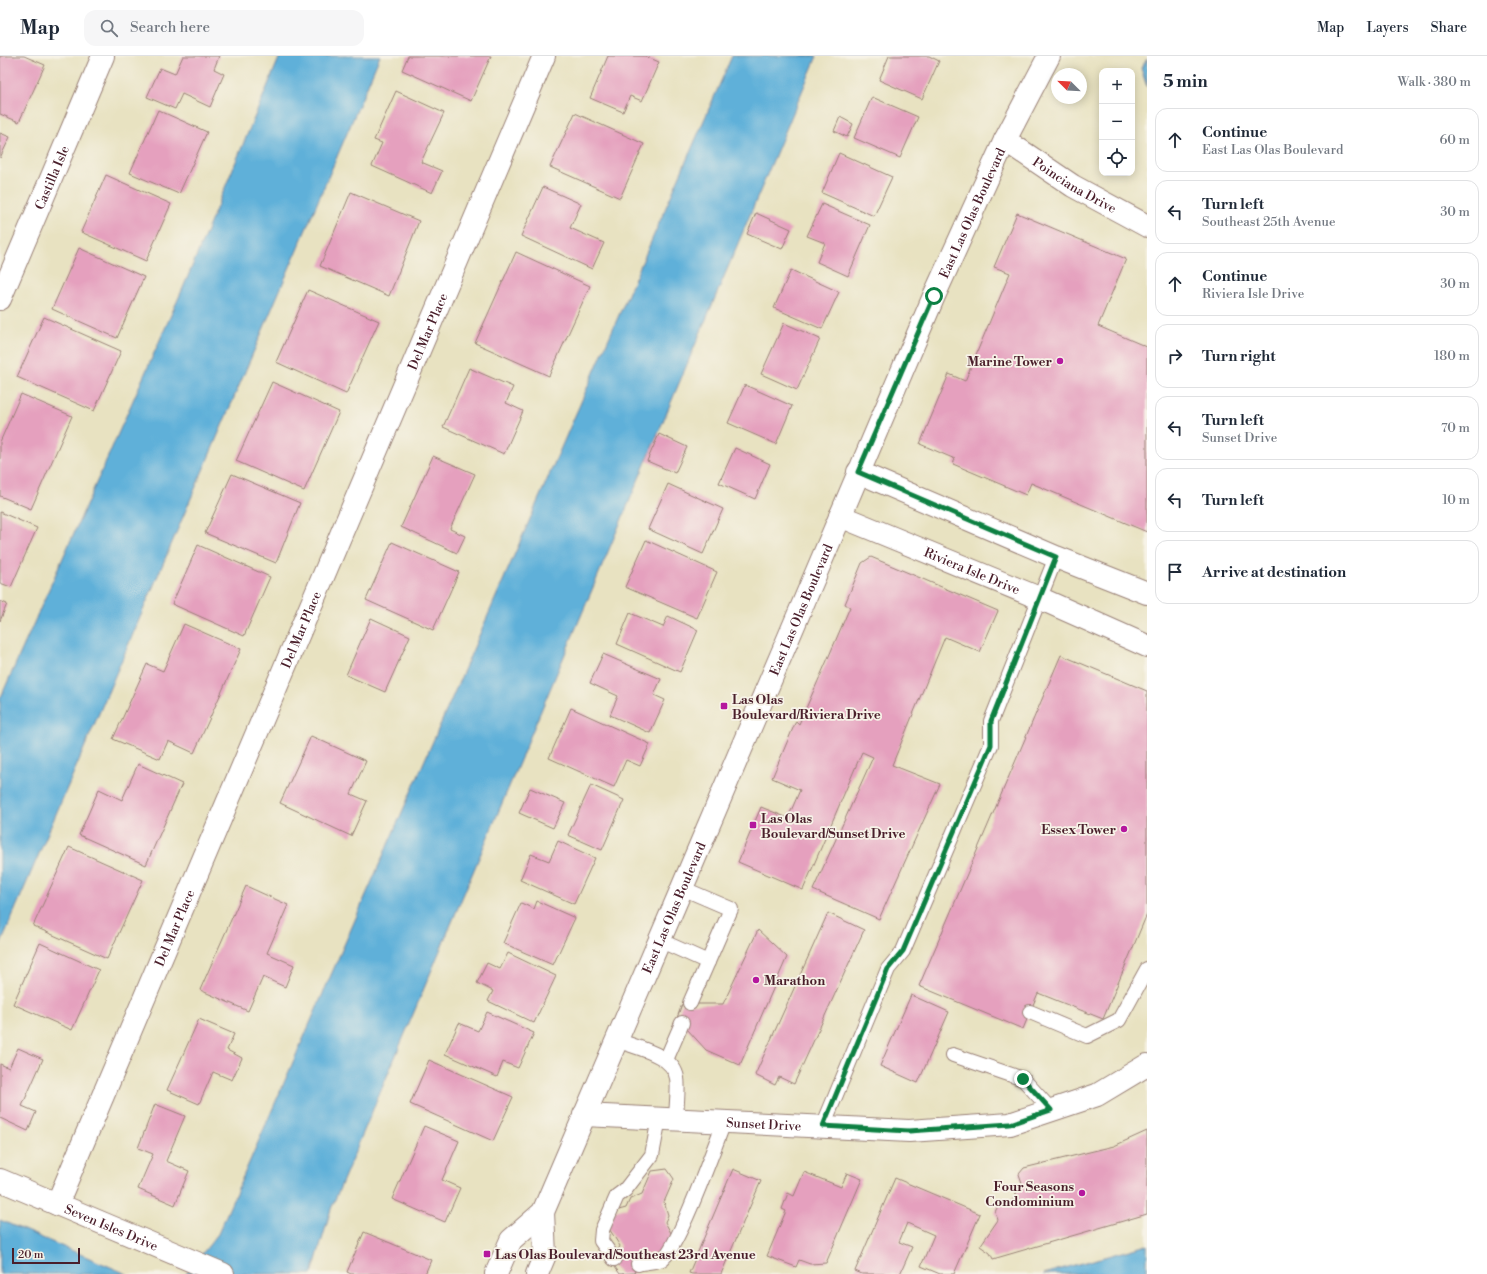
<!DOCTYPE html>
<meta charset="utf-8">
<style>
:root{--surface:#fff;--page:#f6f6f7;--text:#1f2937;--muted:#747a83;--line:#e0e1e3}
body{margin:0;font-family:"Libre Bodoni",serif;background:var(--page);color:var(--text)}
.controls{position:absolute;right:12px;top:12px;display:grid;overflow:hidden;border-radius:8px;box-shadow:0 2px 10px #0003}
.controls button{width:36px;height:36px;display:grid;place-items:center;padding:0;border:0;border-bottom:1px solid var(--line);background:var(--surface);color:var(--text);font:20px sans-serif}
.compass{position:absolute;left:1051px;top:12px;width:36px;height:36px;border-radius:50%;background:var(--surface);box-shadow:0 2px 10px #0003;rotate:294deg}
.scale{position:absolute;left:12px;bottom:10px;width:68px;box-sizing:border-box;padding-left:4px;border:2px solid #4a1f2b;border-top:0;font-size:11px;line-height:14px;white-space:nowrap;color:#4a1f2b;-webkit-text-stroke:3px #f7f3e8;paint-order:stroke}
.stop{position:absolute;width:12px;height:12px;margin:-9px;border:3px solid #0b8043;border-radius:50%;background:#fff}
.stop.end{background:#0b8043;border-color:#fff;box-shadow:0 1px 4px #0008}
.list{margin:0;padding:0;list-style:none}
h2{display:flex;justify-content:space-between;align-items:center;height:52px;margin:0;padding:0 16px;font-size:17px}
h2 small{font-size:13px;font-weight:400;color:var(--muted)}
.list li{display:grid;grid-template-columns:26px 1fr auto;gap:12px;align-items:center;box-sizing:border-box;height:64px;margin:0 8px 8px;padding:0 8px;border:1px solid var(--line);border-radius:12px}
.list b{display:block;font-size:15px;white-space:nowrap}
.list p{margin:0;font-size:13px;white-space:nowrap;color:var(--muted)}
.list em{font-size:13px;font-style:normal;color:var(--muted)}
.icon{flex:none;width:22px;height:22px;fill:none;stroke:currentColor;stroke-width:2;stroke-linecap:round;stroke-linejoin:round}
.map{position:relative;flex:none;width:1147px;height:1218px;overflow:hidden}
header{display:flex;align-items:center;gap:24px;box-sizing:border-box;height:56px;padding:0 20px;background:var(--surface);border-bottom:1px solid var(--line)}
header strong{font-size:19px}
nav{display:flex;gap:22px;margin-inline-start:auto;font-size:14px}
.search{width:280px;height:36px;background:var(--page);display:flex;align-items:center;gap:10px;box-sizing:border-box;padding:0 14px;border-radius:12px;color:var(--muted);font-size:15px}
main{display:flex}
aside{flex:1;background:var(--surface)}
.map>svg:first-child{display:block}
</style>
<header>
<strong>Map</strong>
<div class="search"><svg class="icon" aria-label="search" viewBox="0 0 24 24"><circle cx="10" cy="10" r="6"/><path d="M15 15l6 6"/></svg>Search here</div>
<nav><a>Map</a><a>Layers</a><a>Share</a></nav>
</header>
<main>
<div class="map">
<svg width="1147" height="1218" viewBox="0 0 1147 1218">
<rect width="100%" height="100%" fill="#f7f3e8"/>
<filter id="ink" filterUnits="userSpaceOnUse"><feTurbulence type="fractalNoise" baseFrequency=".025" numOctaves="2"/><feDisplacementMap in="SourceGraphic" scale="8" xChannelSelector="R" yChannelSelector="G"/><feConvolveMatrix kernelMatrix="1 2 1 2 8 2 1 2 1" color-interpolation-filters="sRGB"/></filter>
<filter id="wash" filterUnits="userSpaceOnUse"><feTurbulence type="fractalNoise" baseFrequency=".012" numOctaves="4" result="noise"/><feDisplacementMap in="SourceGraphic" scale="16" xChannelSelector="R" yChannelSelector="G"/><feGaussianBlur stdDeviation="0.9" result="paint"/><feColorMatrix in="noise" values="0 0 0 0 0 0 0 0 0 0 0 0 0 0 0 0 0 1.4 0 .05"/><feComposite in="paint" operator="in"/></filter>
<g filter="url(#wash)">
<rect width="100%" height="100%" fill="#e8e2c1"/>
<!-- water -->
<g fill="#5eb0d9" stroke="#546882">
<polygon points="280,0 380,0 0,889 0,643 183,232"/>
<polygon points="732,0 817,0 331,1153 312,1218 186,1218 218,1178"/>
<polygon points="1147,3 1147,31 1141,12"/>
<polygon points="0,1164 127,1218 0,1218"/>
<polygon points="1147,1189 1147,1218 1043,1218"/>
</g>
<g id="blocks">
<!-- building -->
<g fill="#e5a0be">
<polygon points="0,0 24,0 45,9 19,66 0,58"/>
<polygon points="183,0 219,0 214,13 224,18 210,51 182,38 175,53 147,41 160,12 175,18"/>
<polygon points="408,0 491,0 471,45 402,14"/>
<polygon points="608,0 645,0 659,6 642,45 630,40 623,56 590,42"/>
<polygon points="889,0 929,0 939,5 922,43 879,24"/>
<polygon points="396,35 444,57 421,106 442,115 432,137 372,110 382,87 374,84"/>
<polygon points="872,41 918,61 900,102 854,82"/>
<polygon points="158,54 207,76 179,138 130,117"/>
<polygon points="575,57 644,88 620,142 550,111"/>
<polygon points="840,61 853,68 847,81 834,75"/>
<polygon points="0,77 10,81 0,102"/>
<polygon points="839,97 892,121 874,160 822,137"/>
<polygon points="106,119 171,148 146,205 81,176"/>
<polygon points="543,131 581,148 570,172 604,187 592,213 521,180"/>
<polygon points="351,136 419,165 389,240 320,210"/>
<polygon points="822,148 870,169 848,220 817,206 825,187 807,180"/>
<polygon points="756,157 791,173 782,193 747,178"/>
<polygon points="1017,157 1126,203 1098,270 1147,291 1147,476 1031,427 1026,439 953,408 955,403 920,388 949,318 965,325 1010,217 994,211"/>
<polygon points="79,192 144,221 117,282 52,253"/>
<polygon points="516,196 590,230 549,320 475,287"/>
<polygon points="791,214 839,236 822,273 774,252"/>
<polygon points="308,234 379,265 346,338 276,306"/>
<polygon points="44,261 121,295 94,355 17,321"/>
<polygon points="784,267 820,283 797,334 761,318"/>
<polygon points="469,312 513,331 506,347 523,355 504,398 443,371"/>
<polygon points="272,326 339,356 304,435 236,405"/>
<polygon points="745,329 792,350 776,388 728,367"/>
<polygon points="21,338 72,360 31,453 0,440 0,386"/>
<polygon points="659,378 687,391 675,417 647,405"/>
<polygon points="735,392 770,408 755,443 719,427"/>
<polygon points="433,400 475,418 450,473 465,480 457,497 401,471"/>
<polygon points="232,418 300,447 276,507 205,477"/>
<polygon points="668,428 723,453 703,498 648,473"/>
<polygon points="0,456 37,472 11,531 0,527"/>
<polygon points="646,484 717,516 697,562 625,531"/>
<polygon points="392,486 459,516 433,574 366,544"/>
<polygon points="198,489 270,521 244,580 172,548"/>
<polygon points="871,501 998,555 980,596 945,581 892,709 940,728 879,863 813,834 873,701 862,696 803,834 738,806 761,751 788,762 800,734 772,722 796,665 799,668 829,600 850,551 845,548 862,507"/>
<polygon points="0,545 7,548 0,565"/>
<polygon points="630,557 663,571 668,560 698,574 680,616 617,588"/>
<polygon points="371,562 410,580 385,636 346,619"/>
<polygon points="184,568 241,593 194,697 168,685 160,703 113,683 147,608 163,615"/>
<polygon points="603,598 661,623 654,639 665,644 650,677 610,659 618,640 590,627"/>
<polygon points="1061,599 1147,635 1147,858 1103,963 1038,937 1023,973 919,930"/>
<polygon points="571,652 650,688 640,710 626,704 614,731 549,702"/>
<polygon points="311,680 366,705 351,738 367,745 351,780 280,747"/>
<polygon points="138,708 182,728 146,809 79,779 99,733 122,744"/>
<polygon points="591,729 624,744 602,794 568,779"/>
<polygon points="530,732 565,747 553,772 519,757"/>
<polygon points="558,785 595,802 574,848 520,824 531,798 549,805"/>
<polygon points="69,791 143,824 107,903 33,870"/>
<polygon points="246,830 288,849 267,897 294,909 285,931 263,921 248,955 200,934"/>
<polygon points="537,845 575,862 553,909 503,887 521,847 534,853"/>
<polygon points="828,857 864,874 794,1028 779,1021 775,1029 755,1019"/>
<polygon points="758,874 787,901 740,1009 706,994 677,962 682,948 723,948"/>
<polygon points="40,887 99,914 72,974 13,948"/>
<polygon points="508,897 556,920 534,967 488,945 493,935 477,927 487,907 500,913"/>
<polygon points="911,939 949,956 918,1027 880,1010"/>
<polygon points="487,956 534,977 518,1012 503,1006 497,1021 445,998 459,967 478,975"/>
<polygon points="199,963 234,978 227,994 242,1002 232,1024 213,1016 199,1048 167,1034"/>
<polygon points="18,992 43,1003 22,1050 36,1056 28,1075 0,1062 0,1008 9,1012"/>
<polygon points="429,1004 513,1041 493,1085 410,1048"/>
<polygon points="155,1048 185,1060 166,1105 189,1115 175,1149 138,1133 153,1098 138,1092"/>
<polygon points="424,1070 459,1085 442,1124 460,1132 445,1166 392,1143"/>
<polygon points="1147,1075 1147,1158 993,1203 990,1197 980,1190 998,1164 995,1156 999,1148 1011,1147 1022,1127 1019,1118 1024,1112 1114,1090"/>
<polygon points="667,1113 674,1123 664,1146 668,1159 665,1166 672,1179 664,1196 642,1199 634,1217 620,1218 612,1207 620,1190 608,1171 615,1155 626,1152 630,1143 642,1138 652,1115"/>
<polygon points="733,1113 761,1125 721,1218 692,1218 689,1217"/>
<polygon points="804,1116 841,1131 847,1117 862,1123 826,1207 810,1208 799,1204 796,1211 767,1200 786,1155 782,1153 788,1137 794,1140"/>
<polygon points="895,1122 980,1158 954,1218 940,1218 921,1210 934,1179 907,1167 899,1186 912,1191 900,1218 862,1218 855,1215"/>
<polygon points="364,1176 431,1204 425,1218 351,1218 347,1216"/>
</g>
</g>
</g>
<g filter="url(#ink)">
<use href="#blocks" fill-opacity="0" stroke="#998076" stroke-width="1"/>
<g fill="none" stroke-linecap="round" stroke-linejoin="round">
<defs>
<g id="lane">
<polyline points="682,832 731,853 690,947"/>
<polyline points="659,884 708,906"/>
<polyline points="1030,956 1087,980 1119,964 1147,913"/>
<path d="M617 984C637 992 673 998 677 1022 679 1032 676 1052 676 1063"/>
<polyline points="953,999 1023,1023 1051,1054"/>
<polyline points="666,1004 682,967"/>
<polyline points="823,1070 888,913 903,895 991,689 991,665 1056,501"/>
<polyline points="614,1203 601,1185 602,1174 617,1140 625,1134 652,1099 659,1062"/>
<path d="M638 1208C645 1206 655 1206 662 1203 677 1195 716 1087 724 1066"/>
</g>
<g id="street">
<path id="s1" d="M1005 84 1073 130 1147 170"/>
<path id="s2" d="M0 243 103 0"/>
<polyline points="858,416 1056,501 1147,537"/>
<path id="s3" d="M840 460 1039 542 1147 590"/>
<path id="s4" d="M584 1059 909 1075 1010 1068 1097 1039 1147 1009"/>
<path id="s5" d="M0 1124 223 1218"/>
<path id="s6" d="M57 1148 544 0"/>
</g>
<g id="primary">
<path id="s7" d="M496 1218 511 1184 543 1156 682 832 934 240 1005 84 1049 0"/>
<polyline points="537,1218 545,1199 543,1156"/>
</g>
</defs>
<!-- lane casing -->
<use href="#lane" stroke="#998076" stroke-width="16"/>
<!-- street casing -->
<use href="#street" stroke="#998076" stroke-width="24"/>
<!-- primary casing -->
<use href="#primary" stroke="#998076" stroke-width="24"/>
<!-- lane -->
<use href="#lane" stroke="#fff" stroke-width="14"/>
<!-- street -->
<use href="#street" stroke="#fff" stroke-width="22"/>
<!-- primary -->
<use href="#primary" stroke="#fff" stroke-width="22"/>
</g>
</g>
<g fill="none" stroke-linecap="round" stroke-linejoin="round" filter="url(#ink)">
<!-- route -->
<polyline stroke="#0b8043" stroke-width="5" points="934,240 858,416 1056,501 991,665 991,689 903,895 888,913 823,1070 909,1075 1010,1068 1051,1054 1023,1023"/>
</g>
<!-- markers -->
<g fill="#b5179e" stroke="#f7f3e8" stroke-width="1.5">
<circle cx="1060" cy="305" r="4"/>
<rect x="720" y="646" width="8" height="8" rx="2"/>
<rect x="749" y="765" width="8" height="8" rx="2"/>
<circle cx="1124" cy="773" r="4"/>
<circle cx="756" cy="924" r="4"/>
<circle cx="1082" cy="1137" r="4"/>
<rect x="483" y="1194" width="8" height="8" rx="2"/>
</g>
<g text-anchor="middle" stroke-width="3.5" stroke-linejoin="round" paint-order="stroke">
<!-- street labels -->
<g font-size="13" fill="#4a1f2b" stroke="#f7f3e8">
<text dy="5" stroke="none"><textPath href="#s2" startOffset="132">Castilla Isle</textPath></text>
<text dy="5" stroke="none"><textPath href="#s1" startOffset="83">Poinciana Drive</textPath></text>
<text dy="5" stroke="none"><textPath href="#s7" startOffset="1167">East Las Olas Boulevard</textPath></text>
<text dy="5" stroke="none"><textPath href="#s6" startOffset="948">Del Mar Place</textPath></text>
<text dy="5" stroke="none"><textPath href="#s3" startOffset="143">Riviera Isle Drive</textPath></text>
<text dy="5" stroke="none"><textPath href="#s7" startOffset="735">East Las Olas Boulevard</textPath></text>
<text dy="5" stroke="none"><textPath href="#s6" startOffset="624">Del Mar Place</textPath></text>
<text dy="5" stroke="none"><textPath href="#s7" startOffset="411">East Las Olas Boulevard</textPath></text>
<text dy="5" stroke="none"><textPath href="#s6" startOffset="300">Del Mar Place</textPath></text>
<text dy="5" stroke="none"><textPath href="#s4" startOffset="180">Sunset Drive</textPath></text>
<text dy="5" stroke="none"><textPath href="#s5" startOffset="121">Seven Isles Drive</textPath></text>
</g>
<!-- poi labels -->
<g font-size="13" font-weight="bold" fill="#4a1f2b" stroke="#f7f3e8" text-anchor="start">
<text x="1052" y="310" text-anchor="end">Marine Tower</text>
<text x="732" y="648">Las Olas<tspan x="732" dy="15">Boulevard/Riviera Drive</tspan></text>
<text x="761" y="767">Las Olas<tspan x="761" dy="15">Boulevard/Sunset Drive</tspan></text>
<text x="1116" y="778" text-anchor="end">Essex Tower</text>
<text x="764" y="929">Marathon</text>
<text x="1074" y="1135" text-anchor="end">Four Seasons<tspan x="1074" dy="15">Condominium</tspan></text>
<text x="495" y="1203">Las Olas Boulevard/Southeast 23rd Avenue</text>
</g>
</g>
</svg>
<div class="controls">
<button>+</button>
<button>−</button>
<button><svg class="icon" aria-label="locate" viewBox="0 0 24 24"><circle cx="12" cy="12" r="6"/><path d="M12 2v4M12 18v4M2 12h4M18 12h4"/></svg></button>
</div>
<svg class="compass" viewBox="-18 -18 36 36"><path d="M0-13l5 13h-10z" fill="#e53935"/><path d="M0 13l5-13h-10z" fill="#747a83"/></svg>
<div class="scale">20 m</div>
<div class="stop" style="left:934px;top:240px"></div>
<div class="stop end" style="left:1023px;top:1023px"></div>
</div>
<aside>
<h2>5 min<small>Walk · 380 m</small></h2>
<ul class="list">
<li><svg class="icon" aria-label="ahead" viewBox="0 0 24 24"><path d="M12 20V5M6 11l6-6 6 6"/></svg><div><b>Continue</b><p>East Las Olas Boulevard</p></div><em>60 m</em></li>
<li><svg class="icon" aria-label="left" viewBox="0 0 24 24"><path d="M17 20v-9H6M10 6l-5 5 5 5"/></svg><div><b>Turn left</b><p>Southeast 25th Avenue</p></div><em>30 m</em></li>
<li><svg class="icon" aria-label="ahead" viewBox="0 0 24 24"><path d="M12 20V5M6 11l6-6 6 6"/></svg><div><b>Continue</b><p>Riviera Isle Drive</p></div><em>30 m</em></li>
<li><svg class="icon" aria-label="right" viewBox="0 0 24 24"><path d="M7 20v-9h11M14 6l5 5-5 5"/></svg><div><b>Turn right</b></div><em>180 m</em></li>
<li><svg class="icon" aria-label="left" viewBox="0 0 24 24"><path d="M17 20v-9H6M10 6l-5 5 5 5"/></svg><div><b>Turn left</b><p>Sunset Drive</p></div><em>70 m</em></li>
<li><svg class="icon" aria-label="left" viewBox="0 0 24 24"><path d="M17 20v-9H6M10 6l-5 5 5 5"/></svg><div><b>Turn left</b></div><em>10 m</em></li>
<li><svg class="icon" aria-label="arrive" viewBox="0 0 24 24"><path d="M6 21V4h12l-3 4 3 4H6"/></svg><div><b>Arrive at destination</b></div></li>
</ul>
</aside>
</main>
